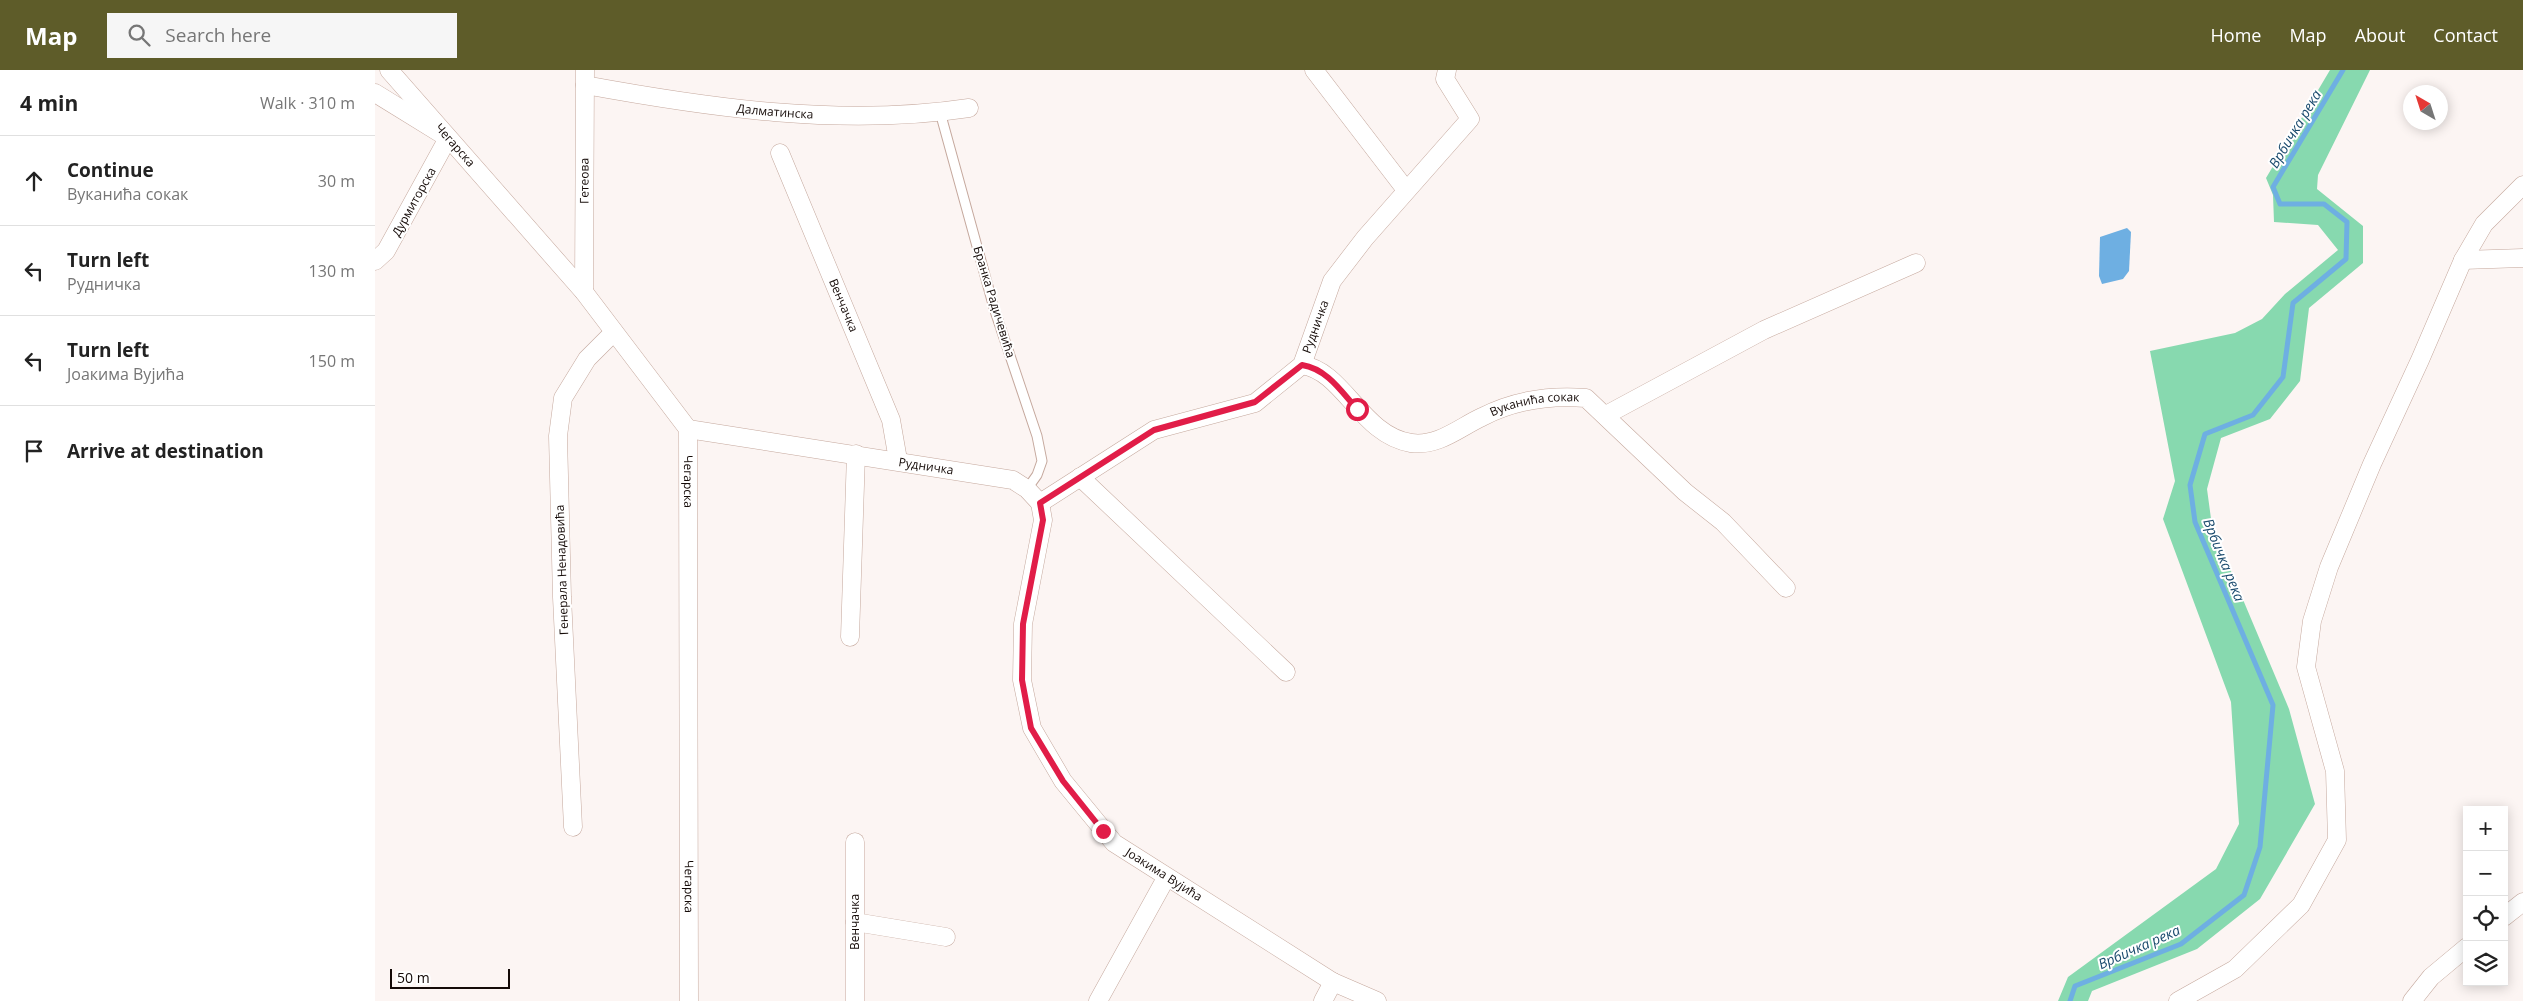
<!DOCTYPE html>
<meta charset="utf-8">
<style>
:root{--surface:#fff;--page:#f6f6f6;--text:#222;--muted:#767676;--line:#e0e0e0;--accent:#5e5c29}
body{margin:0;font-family:"Open Sans",sans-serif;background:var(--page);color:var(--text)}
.controls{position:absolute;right:15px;bottom:15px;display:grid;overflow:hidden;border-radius:0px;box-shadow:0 2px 12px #0003}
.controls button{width:45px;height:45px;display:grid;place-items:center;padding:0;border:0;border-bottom:1px solid var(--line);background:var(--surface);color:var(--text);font:25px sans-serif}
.compass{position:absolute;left:2028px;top:15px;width:45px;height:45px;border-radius:50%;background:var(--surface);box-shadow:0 2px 12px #0003;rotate:321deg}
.scale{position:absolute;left:15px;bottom:12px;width:120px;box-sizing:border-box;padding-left:5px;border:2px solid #140a07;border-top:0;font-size:14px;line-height:18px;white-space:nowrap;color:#140a07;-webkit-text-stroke:4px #fff;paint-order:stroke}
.stop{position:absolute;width:15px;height:15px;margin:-11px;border:4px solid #e11d48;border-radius:50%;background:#fff}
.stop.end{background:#e11d48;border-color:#fff;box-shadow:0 1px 5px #0008}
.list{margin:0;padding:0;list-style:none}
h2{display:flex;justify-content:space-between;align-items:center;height:65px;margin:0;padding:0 20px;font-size:21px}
h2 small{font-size:16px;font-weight:400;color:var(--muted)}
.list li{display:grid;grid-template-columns:32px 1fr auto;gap:15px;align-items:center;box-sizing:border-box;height:90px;padding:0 20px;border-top:1px solid var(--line)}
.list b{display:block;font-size:19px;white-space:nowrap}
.list p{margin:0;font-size:16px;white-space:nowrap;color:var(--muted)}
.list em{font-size:16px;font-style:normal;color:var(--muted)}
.icon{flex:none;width:28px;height:28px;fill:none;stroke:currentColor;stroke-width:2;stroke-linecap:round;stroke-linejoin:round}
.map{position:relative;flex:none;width:2148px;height:931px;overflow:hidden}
header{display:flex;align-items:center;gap:30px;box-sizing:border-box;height:70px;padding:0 25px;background:var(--accent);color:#fff}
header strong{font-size:24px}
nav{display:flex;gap:28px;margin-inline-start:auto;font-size:18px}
.search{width:350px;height:45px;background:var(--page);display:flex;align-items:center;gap:12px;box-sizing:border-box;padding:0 18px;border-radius:0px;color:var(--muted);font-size:19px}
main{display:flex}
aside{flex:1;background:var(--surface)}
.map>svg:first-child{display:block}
</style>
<header>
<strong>Map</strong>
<div class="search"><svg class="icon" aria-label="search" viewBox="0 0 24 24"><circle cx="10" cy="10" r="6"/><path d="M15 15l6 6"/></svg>Search here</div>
<nav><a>Home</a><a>Map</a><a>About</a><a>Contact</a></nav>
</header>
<main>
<aside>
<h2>4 min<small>Walk · 310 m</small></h2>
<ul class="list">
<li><svg class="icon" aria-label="ahead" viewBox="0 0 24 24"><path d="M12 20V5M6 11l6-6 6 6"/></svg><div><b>Continue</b><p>Вуканића сокак</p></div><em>30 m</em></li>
<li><svg class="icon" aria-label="left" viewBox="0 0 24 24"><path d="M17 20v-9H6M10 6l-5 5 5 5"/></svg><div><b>Turn left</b><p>Рудничка</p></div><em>130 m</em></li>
<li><svg class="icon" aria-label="left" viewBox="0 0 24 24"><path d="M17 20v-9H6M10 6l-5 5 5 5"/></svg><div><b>Turn left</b><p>Јоакима Вујића</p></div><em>150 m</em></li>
<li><svg class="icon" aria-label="arrive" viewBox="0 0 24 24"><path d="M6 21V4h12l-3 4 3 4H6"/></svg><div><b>Arrive at destination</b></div></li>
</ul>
</aside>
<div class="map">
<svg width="2148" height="931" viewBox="0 0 2148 931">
<rect width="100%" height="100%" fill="#fcf5f3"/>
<!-- forest -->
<polygon fill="#87d9af" points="1955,0 1995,0 1943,105 1942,119 1988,156 1988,193 1934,238 1925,311 1895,349 1846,368 1832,419 1837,456 1914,639 1940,734 1885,829 1822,879 1717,921 1713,931 1683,931 1693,907 1841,799 1864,754 1856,632 1788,449 1800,411 1775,281 1860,263 1887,249 1910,224 1963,180 1943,155 1899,152 1898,125 1891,108"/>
<!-- water -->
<polygon fill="#6eafe2" points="1752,158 1756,162 1754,201 1748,209 1727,214 1724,206 1725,167"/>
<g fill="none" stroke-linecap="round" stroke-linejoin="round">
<!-- stream -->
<polyline stroke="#6eafe2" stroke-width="5" points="1695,931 1700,916 1806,874 1869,825 1885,777 1898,635 1820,452 1815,415 1830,364 1878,345 1908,307 1918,233 1971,189 1972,152 1949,134 1905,134 1898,117 1968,0"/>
<defs>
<polyline id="service" points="565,42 619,238 662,366 667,391 662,405 652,419"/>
<g id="minor">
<path id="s1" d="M14 0 209 222 313 359 314 931"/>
<polyline points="939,0 1031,120"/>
<path id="s2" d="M210 15C335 38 467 57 594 38"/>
<polyline points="0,23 73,68 11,181 0,191"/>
<path id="s3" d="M405 83 516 350 523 390"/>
<polyline points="2088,190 2148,188"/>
<path id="s4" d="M209 222 210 0"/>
<path id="s5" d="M927 295C969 301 986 365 1036 373 1063 377 1085 357 1107 347 1140 330 1174 325 1211 328L1310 422 1348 452 1411 518"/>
<polyline points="1231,345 1389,260 1541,193"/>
<path id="s6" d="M313 359 638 410 652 419 665 433"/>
<polyline points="705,407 911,602"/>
<path id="s7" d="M665 433 668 450 648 554 647 610 657 658 688 711 739 773 958 912 1002 931"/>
<path id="s8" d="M665 433 779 360 880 333 927 295 957 211 990 168 1095 49 1070 9 1072 0"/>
<polyline points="475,567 481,384"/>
<polyline points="198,757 187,527 183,366 188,328 212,289 239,262"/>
<polyline points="2129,847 2148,832"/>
<polyline points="480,852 571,867"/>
<polyline points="480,931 480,772"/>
<polyline points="723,931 791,808"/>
<polyline points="948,931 958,912"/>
<polyline points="1803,931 1860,899 1926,835 1962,770 1960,701 1931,597 1937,551 1954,497 1997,394 2045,290 2088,190 2109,154 2148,115"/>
<polyline points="2037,931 2056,907 2092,877"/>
</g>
</defs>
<!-- service casing -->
<use href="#service" stroke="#c5a89d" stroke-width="11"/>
<!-- minor casing -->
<use href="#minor" stroke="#c5a89d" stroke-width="19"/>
<!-- service -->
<use href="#service" stroke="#fff" stroke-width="9"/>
<!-- minor -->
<use href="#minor" stroke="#fff" stroke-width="18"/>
</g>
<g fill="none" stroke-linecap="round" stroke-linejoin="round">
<!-- route -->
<path stroke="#e11d48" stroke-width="6" d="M728 761 688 711 656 658 647 610 648 554 668 450 665 433 779 360 880 332 927 295C952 299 966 321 982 339"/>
</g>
<g text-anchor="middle" stroke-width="4" stroke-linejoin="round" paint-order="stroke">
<!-- street labels -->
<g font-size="12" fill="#140a07" stroke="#fff">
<text dy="4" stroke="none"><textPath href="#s2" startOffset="192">Далматинска</textPath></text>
<text dy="4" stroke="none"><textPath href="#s1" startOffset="100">Чегарска</textPath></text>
<text dy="4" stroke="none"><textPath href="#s4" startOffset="111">Гетеова</textPath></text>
<text transform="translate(39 132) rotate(-61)" y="4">Дурмиторска</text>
<text transform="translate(619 232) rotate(73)" y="4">Бранка Радичевића</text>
<text dy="4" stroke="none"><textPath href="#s3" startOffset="165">Венчачка</textPath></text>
<text dy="4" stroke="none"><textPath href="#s8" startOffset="341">Рудничка</textPath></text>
<text dy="4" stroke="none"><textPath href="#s5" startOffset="269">Вуканића сокак</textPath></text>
<text dy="4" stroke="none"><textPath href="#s6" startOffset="241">Рудничка</textPath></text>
<text dy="4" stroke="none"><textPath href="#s1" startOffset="520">Чегарска</textPath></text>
<text transform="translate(187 500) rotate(-92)" y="4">Генерала Ненадовића</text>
<text dy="4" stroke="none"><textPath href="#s7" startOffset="429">Јоакима Вујића</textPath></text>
<text dy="4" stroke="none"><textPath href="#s1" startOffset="925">Чегарска</textPath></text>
<text transform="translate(480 852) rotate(-90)" y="4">Венчачка</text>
</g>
<!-- water labels -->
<g font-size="14" font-style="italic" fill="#1b4b6e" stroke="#fff">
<text transform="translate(1920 59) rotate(-59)" y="5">Врбичка река</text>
<text transform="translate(1849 490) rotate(68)" y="5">Врбичка река</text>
<text transform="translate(1764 877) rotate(-24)" y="5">Врбичка река</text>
</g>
</g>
</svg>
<div class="controls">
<button>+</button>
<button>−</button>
<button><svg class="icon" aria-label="locate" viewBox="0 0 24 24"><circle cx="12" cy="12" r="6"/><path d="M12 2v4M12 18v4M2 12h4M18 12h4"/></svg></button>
<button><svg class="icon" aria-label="layers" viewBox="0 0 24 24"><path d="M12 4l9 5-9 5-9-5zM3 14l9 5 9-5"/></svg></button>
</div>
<svg class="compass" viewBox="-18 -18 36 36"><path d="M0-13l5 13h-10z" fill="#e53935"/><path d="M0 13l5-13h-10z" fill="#767676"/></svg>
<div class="scale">50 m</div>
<div class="stop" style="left:982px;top:339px"></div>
<div class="stop end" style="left:728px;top:761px"></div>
</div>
</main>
